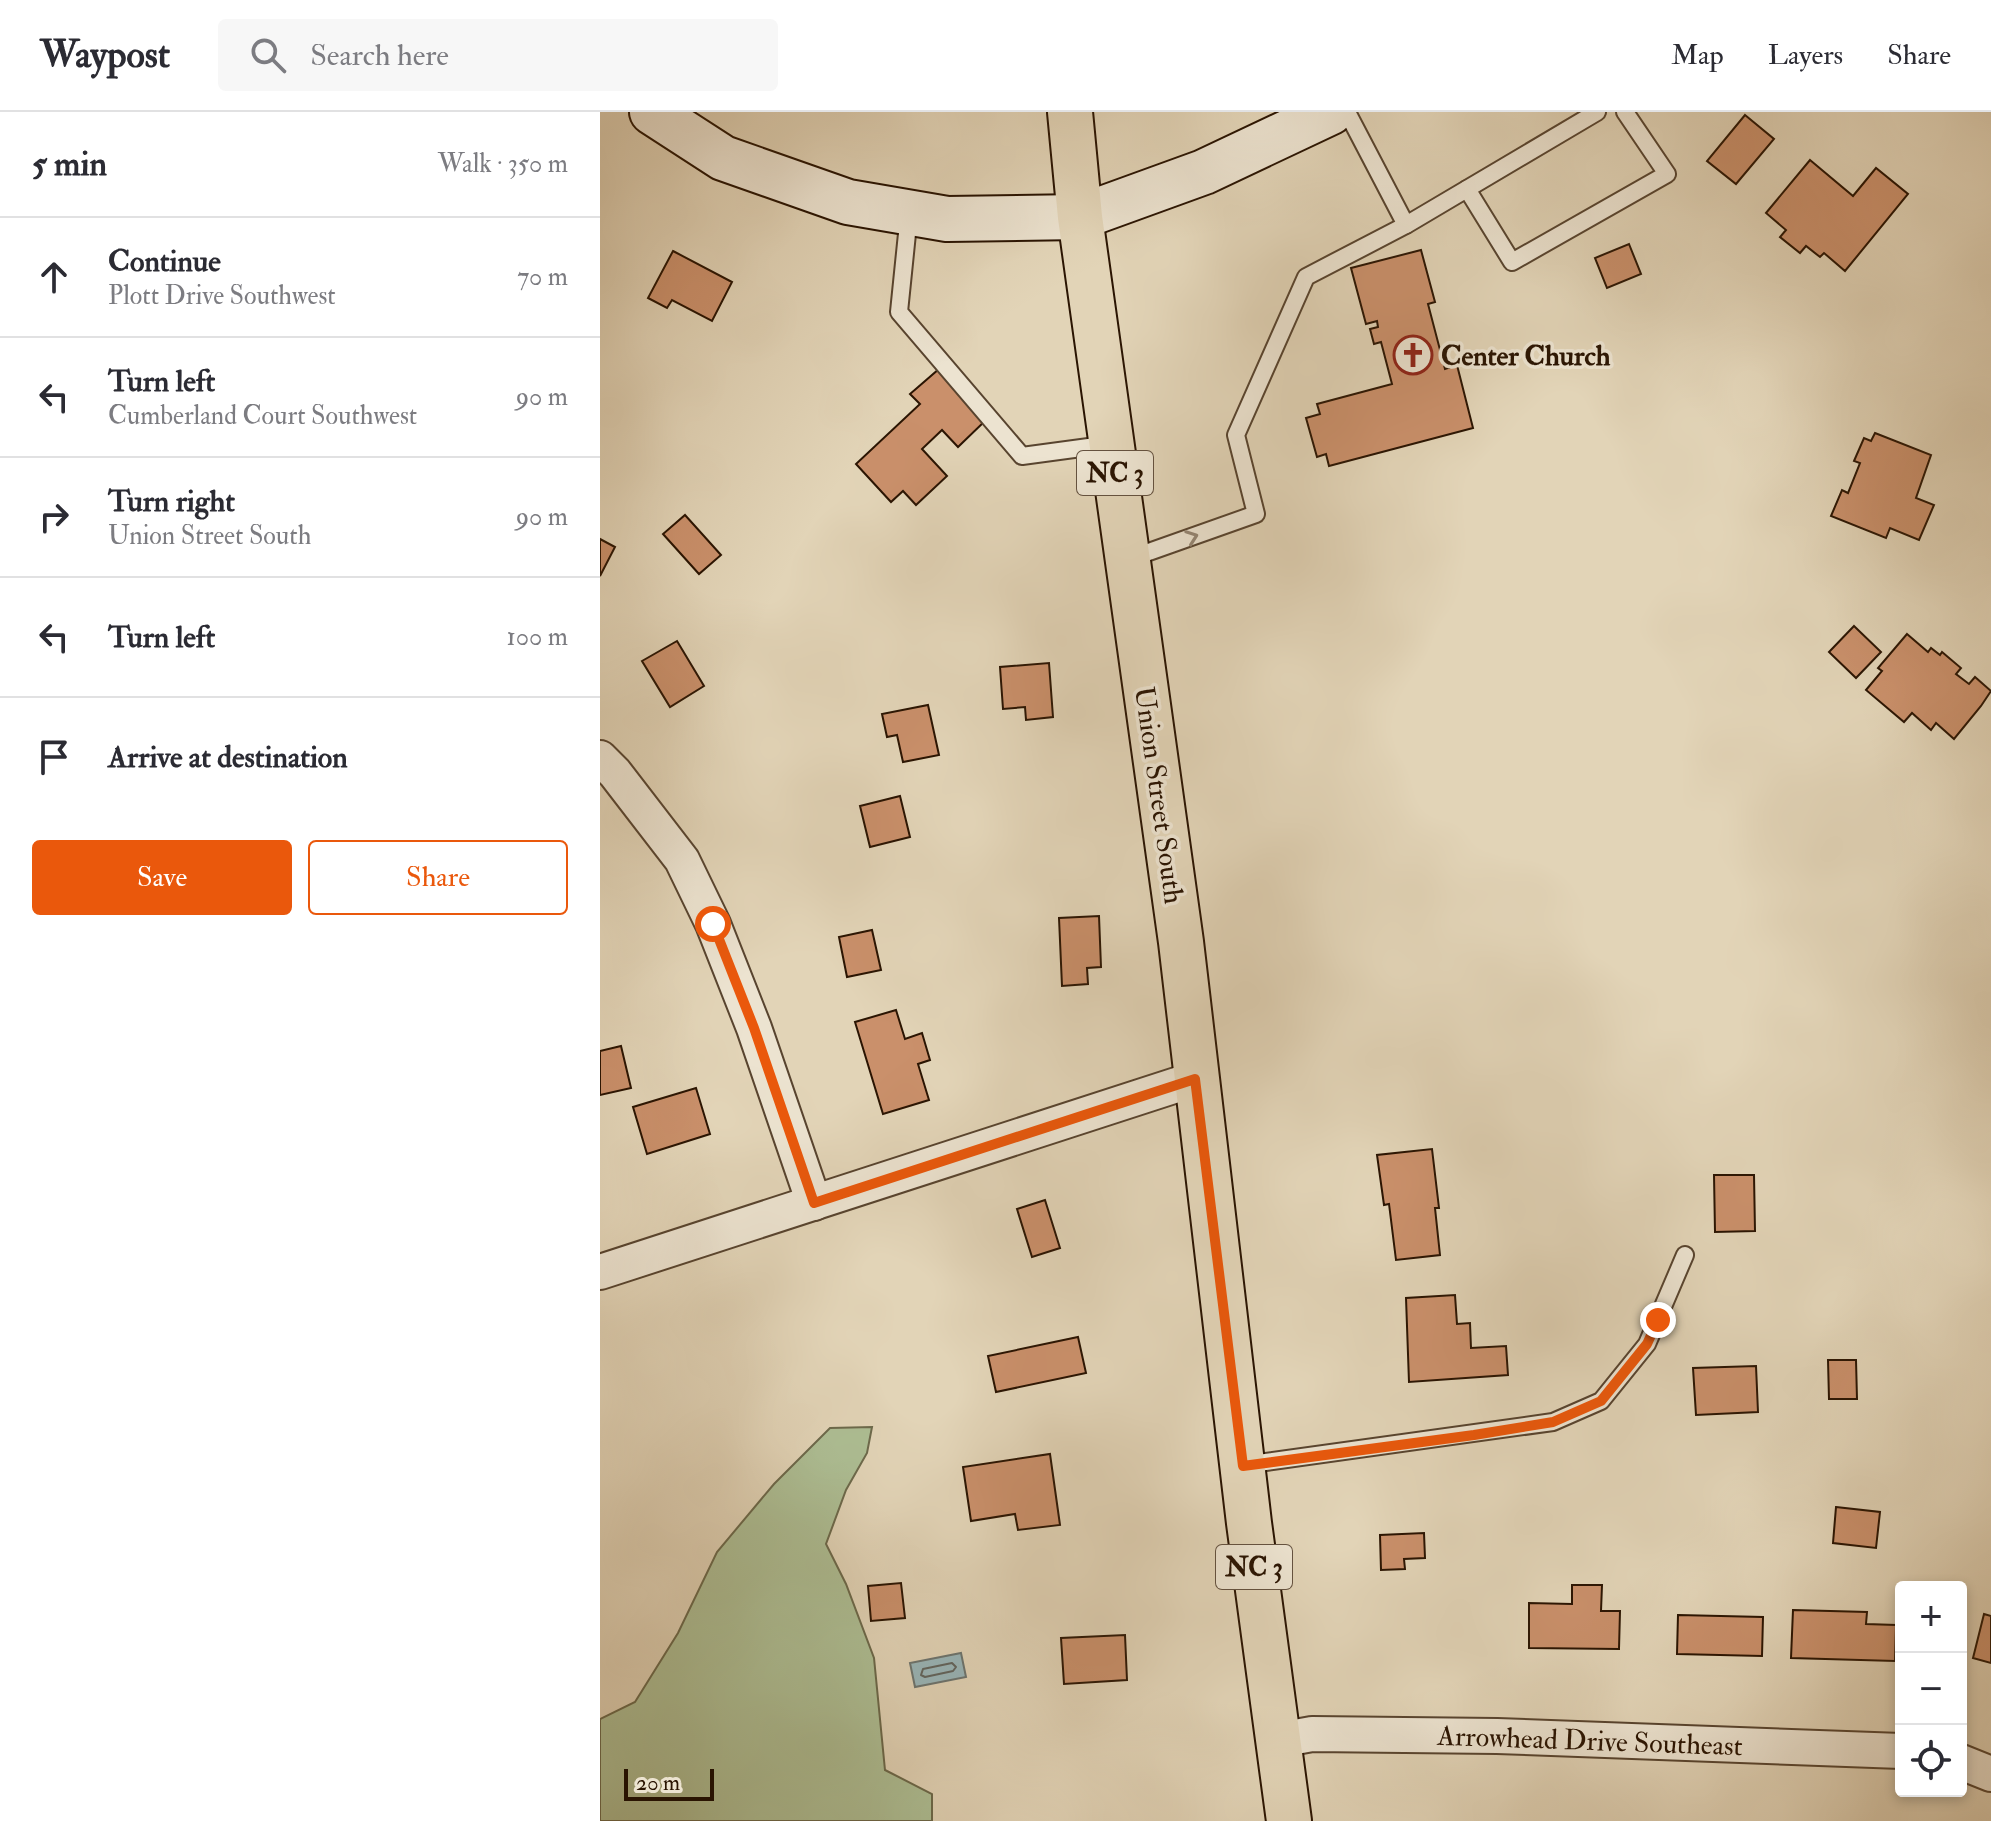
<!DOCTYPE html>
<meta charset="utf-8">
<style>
:root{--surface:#fff;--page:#f7f7f7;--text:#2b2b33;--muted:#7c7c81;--line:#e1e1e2;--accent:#ea580c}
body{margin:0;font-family:"IM FELL Double Pica",serif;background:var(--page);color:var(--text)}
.controls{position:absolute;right:24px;bottom:24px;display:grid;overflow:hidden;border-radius:8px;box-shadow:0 4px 12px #0003}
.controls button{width:72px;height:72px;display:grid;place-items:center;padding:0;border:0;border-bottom:2px solid var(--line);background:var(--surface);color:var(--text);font:40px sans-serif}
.scale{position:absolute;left:24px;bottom:20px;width:90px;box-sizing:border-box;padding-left:8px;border:4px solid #2a1402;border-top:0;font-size:22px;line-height:28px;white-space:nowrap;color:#2a1402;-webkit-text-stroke:6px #ece3d0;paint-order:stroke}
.stop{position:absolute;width:24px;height:24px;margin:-18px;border:6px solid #ea580c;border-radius:50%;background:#fff}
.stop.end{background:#ea580c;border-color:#fff;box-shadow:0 2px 8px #0008}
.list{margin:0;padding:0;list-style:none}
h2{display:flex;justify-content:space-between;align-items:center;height:104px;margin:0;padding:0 32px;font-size:34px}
h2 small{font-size:26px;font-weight:400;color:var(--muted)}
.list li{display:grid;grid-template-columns:52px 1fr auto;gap:24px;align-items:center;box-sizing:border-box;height:120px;padding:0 32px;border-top:2px solid var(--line)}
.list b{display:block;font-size:30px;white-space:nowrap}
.list p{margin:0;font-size:26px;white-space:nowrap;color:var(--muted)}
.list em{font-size:26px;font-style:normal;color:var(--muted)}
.actions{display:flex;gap:16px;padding:24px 32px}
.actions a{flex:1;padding:18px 0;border:2px solid var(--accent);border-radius:8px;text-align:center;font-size:28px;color:var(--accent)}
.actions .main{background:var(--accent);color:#fff}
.icon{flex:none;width:44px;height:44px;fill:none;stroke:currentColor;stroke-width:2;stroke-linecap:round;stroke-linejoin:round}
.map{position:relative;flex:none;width:1391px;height:1709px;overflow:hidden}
header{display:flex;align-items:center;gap:48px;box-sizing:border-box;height:112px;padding:0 40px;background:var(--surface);border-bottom:2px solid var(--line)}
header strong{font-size:38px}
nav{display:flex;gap:44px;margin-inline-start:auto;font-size:28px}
.search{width:560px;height:72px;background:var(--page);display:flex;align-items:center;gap:20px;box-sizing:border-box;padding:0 28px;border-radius:8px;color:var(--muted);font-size:30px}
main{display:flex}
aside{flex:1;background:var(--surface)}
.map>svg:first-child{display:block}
</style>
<header>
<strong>Waypost</strong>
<div class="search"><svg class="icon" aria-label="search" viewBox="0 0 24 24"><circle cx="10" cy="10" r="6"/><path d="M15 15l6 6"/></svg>Search here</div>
<nav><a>Map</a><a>Layers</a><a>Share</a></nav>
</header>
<main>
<aside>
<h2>5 min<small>Walk · 350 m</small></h2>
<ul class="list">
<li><svg class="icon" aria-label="ahead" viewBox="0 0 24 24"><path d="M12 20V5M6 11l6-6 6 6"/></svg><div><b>Continue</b><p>Plott Drive Southwest</p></div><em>70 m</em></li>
<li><svg class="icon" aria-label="left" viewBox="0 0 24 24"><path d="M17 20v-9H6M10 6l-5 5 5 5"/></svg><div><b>Turn left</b><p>Cumberland Court Southwest</p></div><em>90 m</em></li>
<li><svg class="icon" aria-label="right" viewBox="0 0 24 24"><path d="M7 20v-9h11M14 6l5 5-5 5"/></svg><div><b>Turn right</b><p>Union Street South</p></div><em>90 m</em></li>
<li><svg class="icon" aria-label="left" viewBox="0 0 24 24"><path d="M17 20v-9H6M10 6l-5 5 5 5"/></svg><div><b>Turn left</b></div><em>100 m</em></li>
<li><svg class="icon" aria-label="arrive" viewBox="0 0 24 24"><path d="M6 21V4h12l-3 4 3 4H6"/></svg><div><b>Arrive at destination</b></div></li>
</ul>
<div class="actions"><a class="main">Save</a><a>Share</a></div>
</aside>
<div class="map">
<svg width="1391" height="1709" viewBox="0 0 1391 1709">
<rect width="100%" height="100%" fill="#e2d4b7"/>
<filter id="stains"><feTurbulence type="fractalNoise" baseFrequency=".0025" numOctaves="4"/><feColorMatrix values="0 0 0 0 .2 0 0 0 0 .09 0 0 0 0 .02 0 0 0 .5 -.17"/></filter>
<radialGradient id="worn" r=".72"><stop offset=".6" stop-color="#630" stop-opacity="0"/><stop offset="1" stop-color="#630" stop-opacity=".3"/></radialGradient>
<!-- green -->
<polygon fill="#adbe94" stroke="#6c694b" stroke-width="2" points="272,1315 267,1341 246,1378 226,1432 246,1472 274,1546 285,1658 332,1682 332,1709 0,1709 0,1607 35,1590 78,1521 117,1440 174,1372 230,1316"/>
<!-- water -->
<polygon fill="#99b6b9" stroke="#6d7570" stroke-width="2" points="361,1541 366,1565 315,1575 310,1551"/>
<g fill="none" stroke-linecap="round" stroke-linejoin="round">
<!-- shore -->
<polygon stroke="#62655e" stroke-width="2" points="352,1551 356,1555 353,1559 325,1565 321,1563 323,1557"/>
</g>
<!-- building -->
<g fill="#ca906b" stroke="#2a1402" stroke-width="2">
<polygon points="1145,3 1174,27 1136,72 1107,49"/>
<polygon points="1210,48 1253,84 1276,56 1308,82 1245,159 1224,141 1220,145 1206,134 1200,141 1180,125 1186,118 1166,101"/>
<polygon points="1029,132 1041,162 1007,176 995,146"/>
<polygon points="821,138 835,190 828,192 845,257 857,253 873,316 729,354 726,342 717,345 706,306 720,302 717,292 792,272 781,230 774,232 770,217 778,215 777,209 766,212 751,156"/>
<polygon points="73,139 132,170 112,209 72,188 67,196 48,186"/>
<polygon points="339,257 386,308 358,335 342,318 322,337 347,364 316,393 303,379 291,390 256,352 320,292 310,282"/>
<polygon points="1275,321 1331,343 1316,386 1334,393 1319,428 1290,416 1286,426 1231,404 1242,378 1248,381 1260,351 1254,349 1264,326 1271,329"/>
<polygon points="85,403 121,443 99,462 63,422"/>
<polygon points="0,427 15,435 0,464"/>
<polygon points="1254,514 1281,540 1256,566 1229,540"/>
<polygon points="1307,522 1328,540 1331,536 1340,543 1342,540 1361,556 1356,562 1369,572 1375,565 1391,579 1381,594 1354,627 1336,611 1331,618 1312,601 1304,610 1266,578 1282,559 1278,556"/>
<polygon points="77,529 104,574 70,595 42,549"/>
<polygon points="449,551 453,605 426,608 425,595 403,597 400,555"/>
<polygon points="328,593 339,643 303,650 297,623 287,625 282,602"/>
<polygon points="300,684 310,725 270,735 260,694"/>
<polygon points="499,804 501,855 487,856 488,872 462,874 459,806"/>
<polygon points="272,818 281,858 247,865 239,825"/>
<polygon points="296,898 305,927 322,921 330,948 318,952 329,988 283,1002 255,910"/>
<polygon points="21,934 31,976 0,983 0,939"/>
<polygon points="96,976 110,1022 47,1042 33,995"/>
<polygon points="832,1037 839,1096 835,1096 840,1143 796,1148 789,1092 784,1093 777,1043"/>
<polygon points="1114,1063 1154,1063 1155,1119 1115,1120"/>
<polygon points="445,1088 460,1136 432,1145 417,1097"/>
<polygon points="855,1183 857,1212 870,1211 871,1236 906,1234 908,1263 809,1270 806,1186"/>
<polygon points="478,1225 486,1261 396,1280 388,1244"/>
<polygon points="1228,1248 1256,1248 1257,1287 1229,1287"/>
<polygon points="1156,1254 1158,1300 1096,1303 1093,1256"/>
<polygon points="450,1342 460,1413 418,1418 415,1402 371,1409 363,1355"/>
<polygon points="1236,1395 1280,1400 1276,1436 1233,1431"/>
<polygon points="824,1421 825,1446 804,1447 805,1457 781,1458 780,1423"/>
<polygon points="301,1471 305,1506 271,1509 268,1474"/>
<polygon points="972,1473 1002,1473 1001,1499 1020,1499 1019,1537 929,1536 929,1491 972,1492"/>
<polygon points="1193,1498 1267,1500 1266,1512 1296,1513 1295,1549 1191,1546"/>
<polygon points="1384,1502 1391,1504 1391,1551 1373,1546"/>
<polygon points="1078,1503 1163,1505 1162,1544 1077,1542"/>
<polygon points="525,1523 527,1568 464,1572 461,1526"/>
</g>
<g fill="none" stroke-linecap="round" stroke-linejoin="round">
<defs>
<g id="lane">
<polyline points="747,0 806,113"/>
<polyline points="867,77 912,150 1067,62 1025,0"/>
<polyline points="309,102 299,200 422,344 511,332"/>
<polyline points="529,447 656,402 636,323 706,165 806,113 997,0"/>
<polyline points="644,1353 953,1310 1001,1289 1047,1232 1085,1143"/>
</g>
<g id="street">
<polyline points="0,646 15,661 82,748 113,812 154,916 214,1091"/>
<polyline points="0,1160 595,967"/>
<polyline points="679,1628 712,1622 897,1624 1301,1639"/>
<polyline points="1361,1650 1391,1662"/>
</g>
<polyline id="secondary" points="52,0 123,46 248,90 347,107 480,105 604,60 731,0"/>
<polyline id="primary" points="470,0 480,105 581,830 649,1411 689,1709"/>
</defs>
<!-- lane casing -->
<use href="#lane" stroke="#58442f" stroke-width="20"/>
<!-- street casing -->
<use href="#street" stroke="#58442f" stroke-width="38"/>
<!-- secondary casing -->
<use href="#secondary" stroke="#2a1402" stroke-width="48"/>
<!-- primary casing -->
<use href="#primary" stroke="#2a1402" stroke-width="48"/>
<!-- lane -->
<use href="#lane" stroke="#ece3d0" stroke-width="16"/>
<!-- street -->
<use href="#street" stroke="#ece3d0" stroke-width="34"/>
<!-- secondary -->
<use href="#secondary" stroke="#ece3d0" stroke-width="44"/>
<!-- primary -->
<use href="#primary" stroke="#e2d4b7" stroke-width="44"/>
</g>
<!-- one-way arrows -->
<defs><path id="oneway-chevron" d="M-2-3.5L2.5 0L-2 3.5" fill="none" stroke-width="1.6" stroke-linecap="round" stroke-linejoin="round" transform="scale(2)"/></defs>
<use stroke="#958673" href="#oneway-chevron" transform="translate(592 425) rotate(-20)"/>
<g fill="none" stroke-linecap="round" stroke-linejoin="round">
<!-- route -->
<polyline stroke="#ea580c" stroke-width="10" points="113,812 154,916 214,1091 595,967 643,1354 874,1323 953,1310 1001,1289 1047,1232 1058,1208"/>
</g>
<!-- icons -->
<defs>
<symbol id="church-ring" viewBox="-11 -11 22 22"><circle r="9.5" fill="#ece3d0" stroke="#8f2418" stroke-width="1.5"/><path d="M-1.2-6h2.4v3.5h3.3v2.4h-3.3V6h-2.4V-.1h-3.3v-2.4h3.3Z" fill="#8f2418"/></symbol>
</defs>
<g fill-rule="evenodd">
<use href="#church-ring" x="791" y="221" width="44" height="44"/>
</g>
<g text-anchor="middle" stroke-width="7" stroke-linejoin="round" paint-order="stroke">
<!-- shield labels -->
<g fill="#ece3d0" stroke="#645240" stroke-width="2">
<rect x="477" y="339" width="76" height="44" rx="6"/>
<rect x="616" y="1433" width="76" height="44" rx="6"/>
</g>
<g font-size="26" font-weight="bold" fill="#2a1402">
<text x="515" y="370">NC 3</text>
<text x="654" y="1464">NC 3</text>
</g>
<!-- poi labels -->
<g font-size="28" font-weight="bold" fill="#2a1402" stroke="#ece3d0" text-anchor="start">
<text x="841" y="253">Center Church</text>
</g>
<!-- street labels -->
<g font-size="28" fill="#2a1402" stroke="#ece3d0">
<text transform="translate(560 683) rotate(82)" y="10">Union Street South</text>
<text transform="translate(990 1628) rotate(2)" y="10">Arrowhead Drive Southeast</text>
</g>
</g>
<rect width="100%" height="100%" filter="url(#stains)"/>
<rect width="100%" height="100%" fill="url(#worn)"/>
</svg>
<div class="controls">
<button>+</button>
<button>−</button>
<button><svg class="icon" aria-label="locate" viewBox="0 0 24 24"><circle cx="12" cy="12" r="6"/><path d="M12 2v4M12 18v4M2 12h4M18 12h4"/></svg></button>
</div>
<div class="scale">20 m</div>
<div class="stop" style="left:113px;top:812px"></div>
<div class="stop end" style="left:1058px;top:1208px"></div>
</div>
</main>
